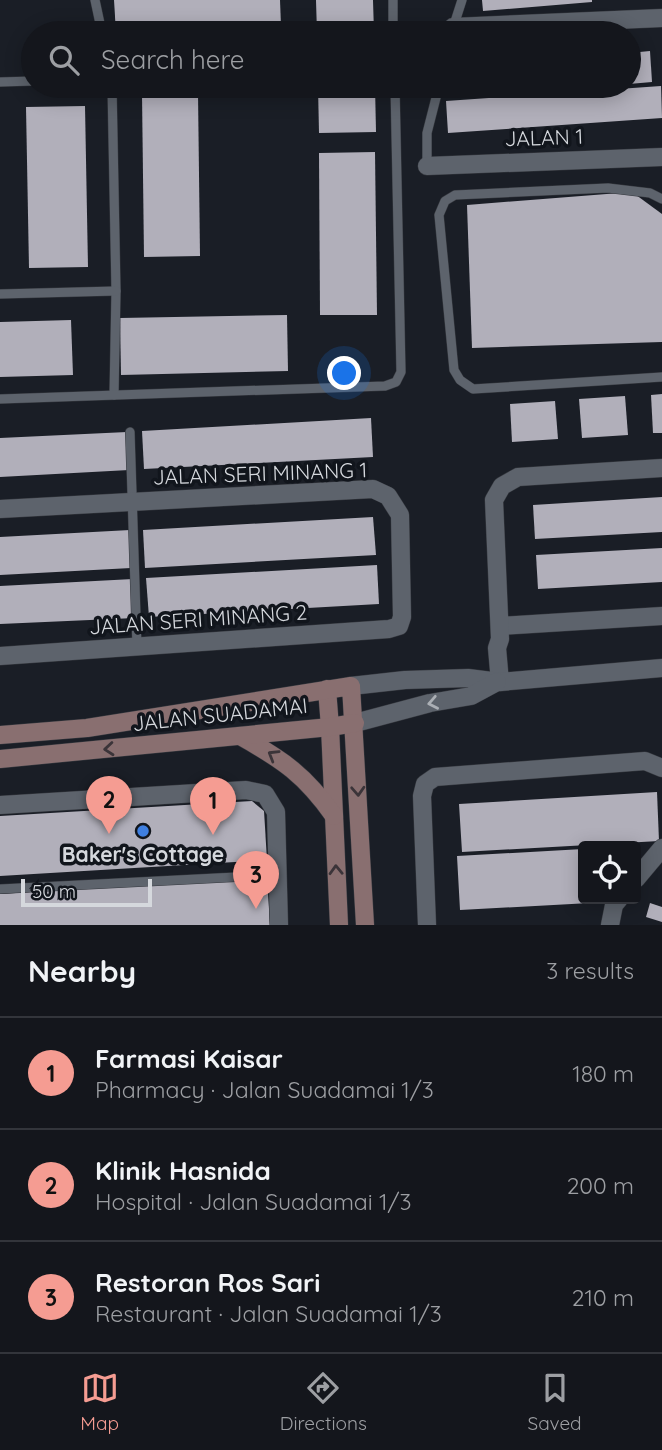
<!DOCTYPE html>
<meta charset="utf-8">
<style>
:root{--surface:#14161c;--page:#212329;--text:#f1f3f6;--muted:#9d9fa3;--line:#33353b;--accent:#f59c92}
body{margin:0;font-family:Quicksand,sans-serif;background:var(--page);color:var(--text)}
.controls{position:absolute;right:21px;bottom:21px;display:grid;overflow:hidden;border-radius:7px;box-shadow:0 4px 18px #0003}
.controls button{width:63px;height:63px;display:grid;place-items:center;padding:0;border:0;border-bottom:2px solid var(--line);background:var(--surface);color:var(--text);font:35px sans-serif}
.scale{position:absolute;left:21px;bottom:18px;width:131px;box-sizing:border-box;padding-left:7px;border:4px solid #d5d8dd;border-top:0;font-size:19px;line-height:24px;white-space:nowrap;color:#d5d8dd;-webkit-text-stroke:5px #11151c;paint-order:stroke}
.you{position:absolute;left:345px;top:374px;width:24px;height:24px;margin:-18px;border:5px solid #fff;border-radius:50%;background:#1a73e8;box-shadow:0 0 0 10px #1a73e833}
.badge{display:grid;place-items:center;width:46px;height:46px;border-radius:50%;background:var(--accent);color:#111;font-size:23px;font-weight:700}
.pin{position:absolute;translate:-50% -58px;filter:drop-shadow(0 2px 4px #0008)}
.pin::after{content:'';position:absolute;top:37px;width:24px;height:21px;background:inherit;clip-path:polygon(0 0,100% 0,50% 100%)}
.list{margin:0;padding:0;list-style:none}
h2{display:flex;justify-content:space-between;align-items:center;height:91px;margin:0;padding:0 28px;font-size:30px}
h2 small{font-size:23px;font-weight:400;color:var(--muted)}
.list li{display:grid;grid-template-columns:46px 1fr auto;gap:21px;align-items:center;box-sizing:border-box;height:112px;padding:0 28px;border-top:2px solid var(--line)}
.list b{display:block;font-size:26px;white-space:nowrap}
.list p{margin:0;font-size:23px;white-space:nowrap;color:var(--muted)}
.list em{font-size:23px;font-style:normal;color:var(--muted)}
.icon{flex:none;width:38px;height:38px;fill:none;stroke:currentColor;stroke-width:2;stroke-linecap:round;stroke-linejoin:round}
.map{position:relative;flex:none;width:662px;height:925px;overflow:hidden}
.search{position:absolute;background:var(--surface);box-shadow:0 4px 18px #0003;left:21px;right:21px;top:21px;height:77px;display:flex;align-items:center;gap:18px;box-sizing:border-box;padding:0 24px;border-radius:38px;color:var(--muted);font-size:26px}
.sheet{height:427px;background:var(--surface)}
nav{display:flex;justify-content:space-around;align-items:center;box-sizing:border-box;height:98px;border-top:2px solid var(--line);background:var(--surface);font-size:19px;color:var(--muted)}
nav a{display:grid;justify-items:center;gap:4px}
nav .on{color:var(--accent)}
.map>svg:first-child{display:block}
</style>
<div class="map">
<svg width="662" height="925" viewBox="0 0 662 925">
<rect width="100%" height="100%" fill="#1a1e26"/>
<!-- building -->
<g fill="#b1afba">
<polygon points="114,0 280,0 281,26 116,33"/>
<polygon points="316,0 373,0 374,33 317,33"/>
<polygon points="482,0 592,0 592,2 483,11"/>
<polygon points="650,51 652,82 629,84 629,53"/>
<polygon points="318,86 375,86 376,132 319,133"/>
<polygon points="461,86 575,86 576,88 462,96"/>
<polygon points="661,86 662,118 448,133 446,101"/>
<polygon points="198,93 200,256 144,257 142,94"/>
<polygon points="85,106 88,267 29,268 26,107"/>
<polygon points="375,152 377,315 320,315 319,153"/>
<polygon points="632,192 662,214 662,342 472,348 467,205"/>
<polygon points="287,315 288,371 121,375 120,318"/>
<polygon points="71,320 73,375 0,377 0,322"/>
<polygon points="662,394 662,433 653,433 651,395"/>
<polygon points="625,396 628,435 582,438 579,399"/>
<polygon points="555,401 558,439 512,442 510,404"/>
<polygon points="371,418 373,457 144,469 142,431"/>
<polygon points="127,432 129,470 0,477 0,438"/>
<polygon points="662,497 662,532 535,539 533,505"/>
<polygon points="373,517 376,555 145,568 143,530"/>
<polygon points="130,530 131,568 0,575 0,537"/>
<polygon points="662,548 662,582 538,589 536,555"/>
<polygon points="377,565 379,604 149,617 146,578"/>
<polygon points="133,579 135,618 0,624 0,586"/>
<polygon points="657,792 659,841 462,852 459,804"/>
<polygon points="252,801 264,811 267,860 0,876 0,816"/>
<polygon points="583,849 583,899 608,899 608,902 460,910 457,856"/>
<polygon points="267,877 270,925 0,925 0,894"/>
<polygon points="650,903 662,907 662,922 646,917"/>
</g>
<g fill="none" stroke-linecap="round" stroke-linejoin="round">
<defs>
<g id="service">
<polyline points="95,0 102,33"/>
<polyline points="393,0 393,33"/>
<polyline points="453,28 462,0"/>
<polyline points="0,82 33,81"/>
<polyline points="112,86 116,291 114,395"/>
<polyline points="427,166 427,133 439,86"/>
<polyline points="662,199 650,193 608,188 455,195 445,201 439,215 454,370 460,380 473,389 662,377"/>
<polyline points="0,294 116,291"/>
<polyline points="0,399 385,386 396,382 401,372 395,86"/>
<polyline points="130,432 137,647"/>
<polyline points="0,889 278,875"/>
</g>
<g id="minor">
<polyline points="453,27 662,18"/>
<polyline points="427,166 662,157"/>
<polyline points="0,509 373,489 388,496 400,515 402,617 399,626 389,629 0,656"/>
<polyline points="500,626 662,616"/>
<polyline points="500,682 497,648 500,639 494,500 502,486 518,477 662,468"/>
<polyline points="351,686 405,680 468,678 500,682 662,668"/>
<polyline points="355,723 430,703 471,696 497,682"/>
<polyline points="0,805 246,790 265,794 276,812 279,925"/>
<polyline points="636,879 662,848"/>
<polyline points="427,925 422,796 425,784 435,777 645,761 662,768"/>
<polyline points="610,925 614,905 619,899"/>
</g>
<g id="secondary">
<polyline points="327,689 330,727 339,925"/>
<polyline points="0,735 87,728 351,686 365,925"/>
<path d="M240 736C283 760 305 775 334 816"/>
<polyline points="0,759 330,727 355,723"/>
</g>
</defs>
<!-- service casing -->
<use href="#service" stroke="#373a40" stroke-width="10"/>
<!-- minor casing -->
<use href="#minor" stroke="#373a40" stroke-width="19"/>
<!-- secondary casing -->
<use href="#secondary" stroke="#373a40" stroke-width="19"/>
<!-- service -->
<use href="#service" stroke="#5d636c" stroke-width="9"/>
<!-- minor -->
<use href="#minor" stroke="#5d636c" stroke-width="18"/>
<!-- secondary -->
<use href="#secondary" stroke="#896f70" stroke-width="18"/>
</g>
<!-- one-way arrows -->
<defs><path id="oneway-chevron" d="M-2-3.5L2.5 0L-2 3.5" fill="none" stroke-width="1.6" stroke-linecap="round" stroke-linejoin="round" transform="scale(1.75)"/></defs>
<use stroke="#abafb5" href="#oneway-chevron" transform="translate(433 703) rotate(169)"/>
<g stroke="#3b3439">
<use href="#oneway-chevron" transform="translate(109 749) rotate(175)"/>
<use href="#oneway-chevron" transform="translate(273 755) rotate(-149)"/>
<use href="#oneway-chevron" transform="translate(358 791) rotate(87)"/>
<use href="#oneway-chevron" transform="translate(336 870) rotate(-92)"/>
</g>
<!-- markers -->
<circle fill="#3f7fe0" stroke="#11151c" stroke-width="2.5" cx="143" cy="831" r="7"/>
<g text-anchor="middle" stroke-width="7" stroke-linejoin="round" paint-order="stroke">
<!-- street labels -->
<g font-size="21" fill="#d5d8dd" stroke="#11151c">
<text transform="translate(544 138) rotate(-2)" y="7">JALAN 1</text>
<text transform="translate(260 474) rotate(-2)" y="7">JALAN SERI MINANG 1</text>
<text transform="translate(198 620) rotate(-4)" y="7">JALAN SERI MINANG 2</text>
<text transform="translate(220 715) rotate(-6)" y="7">JALAN SUADAMAI</text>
</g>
<!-- poi labels -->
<g font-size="21" font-weight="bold" fill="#d5d8dd" stroke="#11151c">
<text x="143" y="862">Baker's Cottage</text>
</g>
</g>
</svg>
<div class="controls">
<button><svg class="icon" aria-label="locate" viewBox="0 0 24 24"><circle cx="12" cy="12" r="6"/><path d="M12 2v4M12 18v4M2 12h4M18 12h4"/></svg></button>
</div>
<div class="scale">50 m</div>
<div class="you"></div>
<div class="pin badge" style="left:213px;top:835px">1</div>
<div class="pin badge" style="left:109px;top:834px">2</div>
<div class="pin badge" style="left:256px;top:909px">3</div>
<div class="search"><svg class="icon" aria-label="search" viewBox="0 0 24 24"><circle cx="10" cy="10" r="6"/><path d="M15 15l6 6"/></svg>Search here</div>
</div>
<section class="sheet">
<h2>Nearby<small>3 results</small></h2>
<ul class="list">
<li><span class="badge">1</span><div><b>Farmasi Kaisar</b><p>Pharmacy · Jalan Suadamai 1/3</p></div><em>180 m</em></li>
<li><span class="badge">2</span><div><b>Klinik Hasnida</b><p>Hospital · Jalan Suadamai 1/3</p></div><em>200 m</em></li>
<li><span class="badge">3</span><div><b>Restoran Ros Sari</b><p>Restaurant · Jalan Suadamai 1/3</p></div><em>210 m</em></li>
</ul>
</section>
<nav>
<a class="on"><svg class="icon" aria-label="map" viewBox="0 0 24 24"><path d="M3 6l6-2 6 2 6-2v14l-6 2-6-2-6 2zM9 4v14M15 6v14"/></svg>Map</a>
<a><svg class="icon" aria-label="directions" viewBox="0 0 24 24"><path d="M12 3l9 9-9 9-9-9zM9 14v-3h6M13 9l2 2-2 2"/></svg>Directions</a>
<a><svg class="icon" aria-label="saved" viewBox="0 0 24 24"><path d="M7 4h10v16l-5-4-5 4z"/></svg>Saved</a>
</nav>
